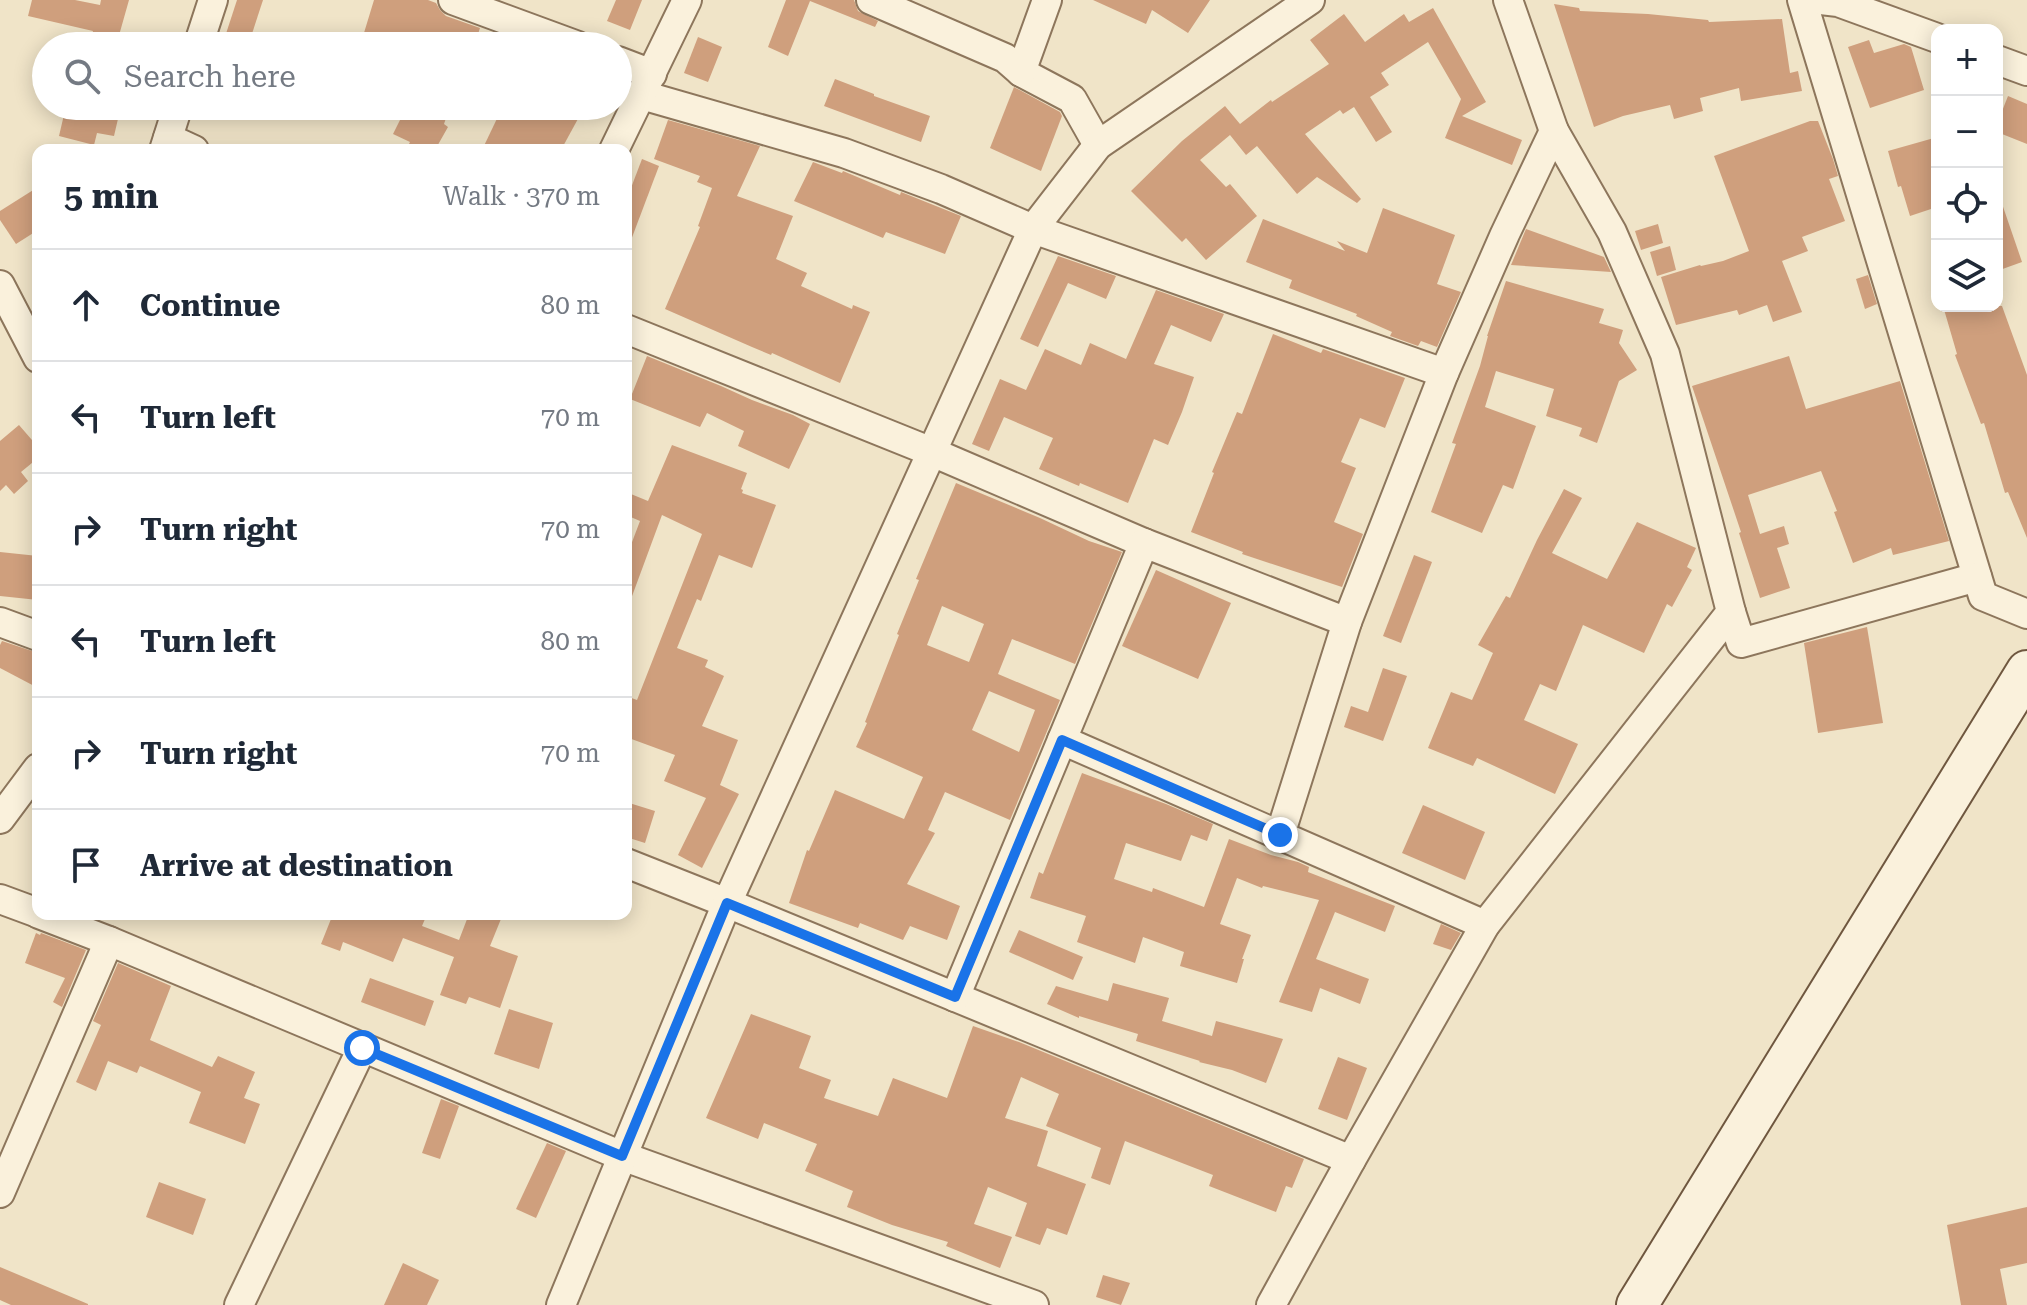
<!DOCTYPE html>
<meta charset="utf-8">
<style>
:root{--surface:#fff;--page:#f6f6f7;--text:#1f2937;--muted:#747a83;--line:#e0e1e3}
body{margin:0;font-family:"Roboto Serif",serif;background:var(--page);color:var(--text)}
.controls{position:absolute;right:24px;top:24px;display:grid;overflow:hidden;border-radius:16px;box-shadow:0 4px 20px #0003}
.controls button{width:72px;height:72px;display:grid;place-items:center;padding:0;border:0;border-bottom:2px solid var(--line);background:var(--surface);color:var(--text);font:40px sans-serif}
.stop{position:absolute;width:24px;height:24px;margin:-18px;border:6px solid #1a73e8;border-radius:50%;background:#fff}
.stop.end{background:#1a73e8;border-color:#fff;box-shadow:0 2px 8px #0008}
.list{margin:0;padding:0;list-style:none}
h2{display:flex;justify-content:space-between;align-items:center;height:104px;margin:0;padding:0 32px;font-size:34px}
h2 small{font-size:26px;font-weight:400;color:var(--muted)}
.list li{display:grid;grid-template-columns:52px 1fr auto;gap:24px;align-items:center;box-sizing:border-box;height:112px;padding:0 32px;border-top:2px solid var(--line)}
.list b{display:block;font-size:30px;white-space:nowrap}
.list em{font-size:26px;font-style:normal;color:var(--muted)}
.icon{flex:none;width:44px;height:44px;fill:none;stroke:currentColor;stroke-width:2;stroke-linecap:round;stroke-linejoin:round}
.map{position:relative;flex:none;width:2027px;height:1305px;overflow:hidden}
.search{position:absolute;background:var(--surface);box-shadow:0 4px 20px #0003;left:32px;top:32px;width:600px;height:88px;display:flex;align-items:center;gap:20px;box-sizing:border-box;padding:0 28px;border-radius:44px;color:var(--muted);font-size:30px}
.panel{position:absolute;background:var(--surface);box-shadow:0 4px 20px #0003;left:32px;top:144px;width:600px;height:776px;border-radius:16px}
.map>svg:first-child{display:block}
</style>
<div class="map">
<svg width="2027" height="1305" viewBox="0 0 2027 1305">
<rect width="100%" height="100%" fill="#f0e4c8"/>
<!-- building -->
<g fill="#cf9f7d" fill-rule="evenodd">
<polygon points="32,0 75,0 100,5 101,0 129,0 116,46 102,46 90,42 93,31 28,16"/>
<polygon points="237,0 263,0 248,46 222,46"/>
<polygon points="374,0 428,0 436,3 440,10 446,16 480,28 474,46 444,46 419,37 415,46 360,46"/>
<polygon points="616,0 642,0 630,30 607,21"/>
<polygon points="786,0 854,0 858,11 878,21 875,27 810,1 788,56 768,47"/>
<polygon points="1093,0 1210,0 1188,33 1152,10 1146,24"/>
<polygon points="1554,4 1579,8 1580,11 1648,14 1708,20 1709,22 1782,19 1790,73 1798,71 1802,91 1741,101 1739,88 1700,98 1703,111 1674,119 1670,105 1623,116 1594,127"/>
<polygon points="1433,8 1486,102 1462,116 1522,140 1512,165 1445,138 1461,99 1428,42 1381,73 1389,85 1370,97 1392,132 1376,142 1354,107 1343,114 1340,110 1305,134 1361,199 1357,203 1317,177 1297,194 1257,146 1246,155 1230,135 1200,160 1226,187 1230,184 1257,216 1206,260 1186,238 1182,242 1131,191 1182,141 1225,106 1240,124 1271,100 1272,102 1329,64 1310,40 1344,14 1365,42 1404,14 1409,22"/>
<polygon points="698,37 722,47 708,82 684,73"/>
<polygon points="1869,40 1874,53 1904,44 1911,47 1924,90 1870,108 1848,47"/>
<polygon points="835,79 874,94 874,96 930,116 921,142 824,106"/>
<polygon points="1014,87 1060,112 1062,116 1041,171 990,148"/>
<polygon points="2008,96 2027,104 2027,144 1997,132 1997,124"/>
<polygon points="66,106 121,106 114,136 97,133 94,145 59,136"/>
<polygon points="407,106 450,106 444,124 448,127 435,150 406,150 410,142 393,134"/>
<polygon points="503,106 585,106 561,150 482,150"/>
<polygon points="668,120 760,146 737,196 793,216 776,259 807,273 801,286 852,309 853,305 870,312 840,383 772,353 771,355 752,347 665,309 700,227 698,226 712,188 697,182 700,176 654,159"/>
<polygon points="1810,121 1818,121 1833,159 1838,176 1829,179 1845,221 1802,237 1808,251 1782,261 1802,312 1773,322 1767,305 1739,315 1737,310 1676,325 1661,277 1700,265 1701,266 1723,261 1749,251 1714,156"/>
<polygon points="1934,138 1937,150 1937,207 1910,216 1901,186 1898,187 1888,151"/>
<polygon points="642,159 659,166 628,248 626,248 626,201"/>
<polygon points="813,162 842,173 843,171 900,195 901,192 961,216 945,254 886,232 883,238 794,201"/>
<polygon points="38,187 38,230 16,244 0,220 0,211"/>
<polygon points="2000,198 2022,262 1997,271 1997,199"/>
<polygon points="1383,208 1455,235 1437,284 1461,292 1437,347 1421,341 1418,346 1390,336 1392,332 1356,316 1357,314 1289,288 1292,280 1246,262 1263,219 1345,251 1337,241 1367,253"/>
<polygon points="1658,224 1663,243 1641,250 1635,231"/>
<polygon points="1526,229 1604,257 1611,272 1511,265"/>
<polygon points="1670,246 1676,270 1657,276 1650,252"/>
<polygon points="1058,256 1116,276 1106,299 1068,283 1038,347 1020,339"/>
<polygon points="1868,275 1877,304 1865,309 1856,279"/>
<polygon points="1506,281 1604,309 1599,323 1623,330 1619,343 1637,370 1619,381 1597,443 1579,436 1582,428 1546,416 1554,389 1496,371 1485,407 1536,426 1513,489 1503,485 1482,533 1431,512 1456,444 1452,443 1480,366 1488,336 1487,336"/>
<polygon points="1156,290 1224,314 1211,342 1171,325 1154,364 1194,377 1182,412 1168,445 1154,439 1128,503 1080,483 1079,486 1039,469 1053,438 1004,417 989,451 972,444 1000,379 1026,390 1045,349 1081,365 1090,343 1126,359"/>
<polygon points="1943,306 2002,306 2027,375 2027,538 2008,492 2005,493 1984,423 1981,424 1955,355 1957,354"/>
<polygon points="1273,334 1321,353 1323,349 1405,378 1385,428 1360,418 1341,462 1356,468 1334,522 1363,534 1342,587 1242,554 1243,552 1191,532 1214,473 1212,472 1237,412 1242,414"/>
<polygon points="647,356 721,386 752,400 793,415 810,424 789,469 738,446 744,431 707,413 700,427 630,399"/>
<polygon points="1789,356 1806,409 1900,381 1949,541 1893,555 1891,548 1853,563 1834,512 1837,511 1821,471 1748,495 1760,534 1784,526 1789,544 1777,548 1790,588 1760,598 1739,533 1741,532 1692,386"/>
<polygon points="19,425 38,447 38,458 21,472 28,481 14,494 6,485 0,491 0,441"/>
<polygon points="672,445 747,473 741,489 743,490 742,493 776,505 752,568 719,555 701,601 697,599 677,648 708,660 705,667 724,676 702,726 738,740 720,785 739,794 702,868 678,855 706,798 664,781 675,755 626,737 626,696 637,700 702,534 662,515 628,607 626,606 626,558 640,521 626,515 626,492 648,501"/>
<path d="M956 483 1040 518 1089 541 1122 552 1075 664 1012 639 998 674 1060 700 1010 820 945 792 928 830 935 833 907 884 960 906 947 940 910 926 903 940 860 923 858 928 789 903 807 850 809 851 835 790 904 819 923 777 856 747 867 723 865 722 899 635 897 634 919 580 916 579ZM942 606 984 624 969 662 927 645ZM989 691 1035 710 1019 752 972 730Z"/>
<polygon points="1564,489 1582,498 1552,553 1607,579 1637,522 1696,548 1687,567 1692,570 1672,607 1667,604 1644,653 1583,625 1556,691 1540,684 1524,720 1578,744 1555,794 1477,758 1473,766 1428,748 1451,692 1472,700 1493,653 1478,645 1506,596 1510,598 1537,540"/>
<polygon points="0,552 38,556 38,600 0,596"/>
<polygon points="1414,555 1432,562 1401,643 1383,636"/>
<polygon points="1156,570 1231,603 1198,679 1122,646"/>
<polygon points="1867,627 1883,723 1818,733 1804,643"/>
<polygon points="2,641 38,653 38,688 0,668 0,645"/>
<polygon points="1383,668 1407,676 1383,741 1344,727 1351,706 1368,712"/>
<polygon points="1082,773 1166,804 1213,824 1207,841 1191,835 1181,861 1126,843 1114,879 1152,892 1153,888 1204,907 1229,839 1271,855 1298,862 1309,867 1308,872 1395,906 1385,932 1335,912 1316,959 1369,979 1360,1004 1320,988 1312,1012 1279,1002 1319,900 1263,886 1262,888 1237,878 1220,924 1251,935 1242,959 1244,959 1237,983 1180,966 1184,952 1143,937 1135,963 1077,942 1086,916 1030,898 1039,872 1043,874"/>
<polygon points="626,802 655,811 645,843 626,837"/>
<polygon points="1423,805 1485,832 1465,880 1402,853"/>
<polygon points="333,914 412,914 425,919 422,926 459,940 469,914 503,914 490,946 518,956 500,1008 469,997 466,1004 440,995 454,957 403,938 393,962 343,942 340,951 321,944"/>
<polygon points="1441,924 1461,933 1451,950 1433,944"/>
<polygon points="1019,930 1083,957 1073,980 1009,952"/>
<polygon points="36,933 40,935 41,933 86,950 62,1007 53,1002 65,978 25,963"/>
<polygon points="118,963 171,986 150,1040 212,1067 218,1056 255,1072 244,1098 260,1104 245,1144 189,1123 201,1092 140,1066 137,1073 108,1061 96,1091 76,1082 101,1025 93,1021"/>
<polygon points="370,978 434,1001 425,1026 361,1002"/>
<polygon points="1113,983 1169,998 1162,1021 1212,1036 1216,1021 1283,1039 1266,1083 1232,1070 1199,1062 1200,1061 1136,1041 1138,1034 1079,1016 1079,1018 1047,1004 1056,986 1108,1001"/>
<polygon points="509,1009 553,1023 539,1069 494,1054"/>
<polygon points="751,1014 811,1036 799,1068 831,1080 824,1098 878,1116 893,1078 947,1098 973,1026 1019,1042 1304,1159 1292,1188 1286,1186 1276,1212 1209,1186 1213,1175 1125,1141 1110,1185 1091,1178 1101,1148 1046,1126 1059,1094 1021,1077 1005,1118 1048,1131 1037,1166 1086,1184 1067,1235 1047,1228 1040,1245 1015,1236 1027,1203 988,1187 974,1224 1012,1237 1000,1268 946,1246 948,1242 892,1225 847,1207 853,1191 805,1171 817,1144 764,1123 758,1139 706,1118"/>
<polygon points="1338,1057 1367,1068 1347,1120 1318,1109"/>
<polygon points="441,1099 459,1106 440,1159 422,1153"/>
<polygon points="547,1143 566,1151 536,1218 516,1209"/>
<polygon points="159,1182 206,1199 193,1235 146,1217"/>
<polygon points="2027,1207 2027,1263 2000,1269 2007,1305 1961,1305 1947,1225"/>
<polygon points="403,1263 439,1280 427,1305 384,1305"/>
<polygon points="0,1267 88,1304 88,1305 11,1305 0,1300"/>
<polygon points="1103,1275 1130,1283 1121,1305 1096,1297"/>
</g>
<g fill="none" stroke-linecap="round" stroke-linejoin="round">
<defs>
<g id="minor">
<polyline points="453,0 578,46"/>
<polyline points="871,0 1005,58 1021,72 1072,99 1098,145"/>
<polyline points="1802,0 1983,596 2027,614"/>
<polyline points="1821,0 1838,2 1937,38"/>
<polyline points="198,46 213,0"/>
<polyline points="1997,60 2027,71"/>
<polyline points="618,61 652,74"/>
<polyline points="1021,72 1047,0"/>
<polyline points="642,95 844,153 941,189 1033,229 1444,373"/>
<polyline points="168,138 194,150"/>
<polyline points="164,150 178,106"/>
<polyline points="614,150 687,0"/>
<polyline points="0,285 38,358"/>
<polyline points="626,329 932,452 1144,543 1347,622"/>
<polyline points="1731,612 1741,643 1977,577"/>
<polyline points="0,622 38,636"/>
<polyline points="1062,740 1485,925"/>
<polyline points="0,819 38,768"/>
<polyline points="1280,835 1347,622 1444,373 1505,234 1554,131"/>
<polyline points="626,863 727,903 1351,1160"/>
<polyline points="0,899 38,913"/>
<polyline points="39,914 109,941 622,1156 1034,1305"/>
<polyline points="955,997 1144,543"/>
<polyline points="0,1193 109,941"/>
<polyline points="239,1305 362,1048"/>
<polyline points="561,1305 727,903 1033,229 1098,145 1310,0"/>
<polyline points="1271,1305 1351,1160 1485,925 1731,612 1665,354 1612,232 1554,131 1508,0"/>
</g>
<polyline id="secondary" points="1637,1305 2027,671"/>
</defs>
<!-- minor casing -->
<use href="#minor" stroke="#8d765c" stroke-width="32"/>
<!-- secondary casing -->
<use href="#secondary" stroke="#6f573f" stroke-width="44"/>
<!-- minor -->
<use href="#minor" stroke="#faf1dc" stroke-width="28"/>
<!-- secondary -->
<use href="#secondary" stroke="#faf1dc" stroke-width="40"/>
</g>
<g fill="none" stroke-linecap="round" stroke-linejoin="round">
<!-- route -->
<polyline stroke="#1a73e8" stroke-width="10" points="362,1048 622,1156 727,903 955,997 1062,740 1280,835"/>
</g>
</svg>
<div class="controls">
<button>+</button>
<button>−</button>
<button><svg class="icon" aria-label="locate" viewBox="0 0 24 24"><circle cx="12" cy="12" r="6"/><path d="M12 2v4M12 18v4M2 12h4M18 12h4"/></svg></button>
<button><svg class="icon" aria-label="layers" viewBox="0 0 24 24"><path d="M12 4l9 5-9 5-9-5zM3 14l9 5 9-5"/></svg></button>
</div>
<div class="stop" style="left:362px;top:1048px"></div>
<div class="stop end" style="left:1280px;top:835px"></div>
<div class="search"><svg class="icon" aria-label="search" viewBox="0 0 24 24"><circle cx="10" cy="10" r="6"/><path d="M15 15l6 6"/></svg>Search here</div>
<section class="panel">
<h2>5 min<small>Walk · 370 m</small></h2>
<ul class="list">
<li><svg class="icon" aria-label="ahead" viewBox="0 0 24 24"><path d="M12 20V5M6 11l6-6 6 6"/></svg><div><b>Continue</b></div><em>80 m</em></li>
<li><svg class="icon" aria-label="left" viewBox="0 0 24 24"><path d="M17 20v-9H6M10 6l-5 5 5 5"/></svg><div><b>Turn left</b></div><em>70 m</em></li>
<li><svg class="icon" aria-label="right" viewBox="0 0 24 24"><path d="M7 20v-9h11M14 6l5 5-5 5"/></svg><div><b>Turn right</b></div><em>70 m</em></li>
<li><svg class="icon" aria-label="left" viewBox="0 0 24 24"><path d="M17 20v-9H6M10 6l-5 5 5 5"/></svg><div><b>Turn left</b></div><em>80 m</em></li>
<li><svg class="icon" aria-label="right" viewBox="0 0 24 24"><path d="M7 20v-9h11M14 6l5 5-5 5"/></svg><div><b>Turn right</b></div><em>70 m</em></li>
<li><svg class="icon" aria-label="arrive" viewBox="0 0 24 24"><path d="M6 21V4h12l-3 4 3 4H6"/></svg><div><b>Arrive at destination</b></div></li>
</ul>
</section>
</div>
